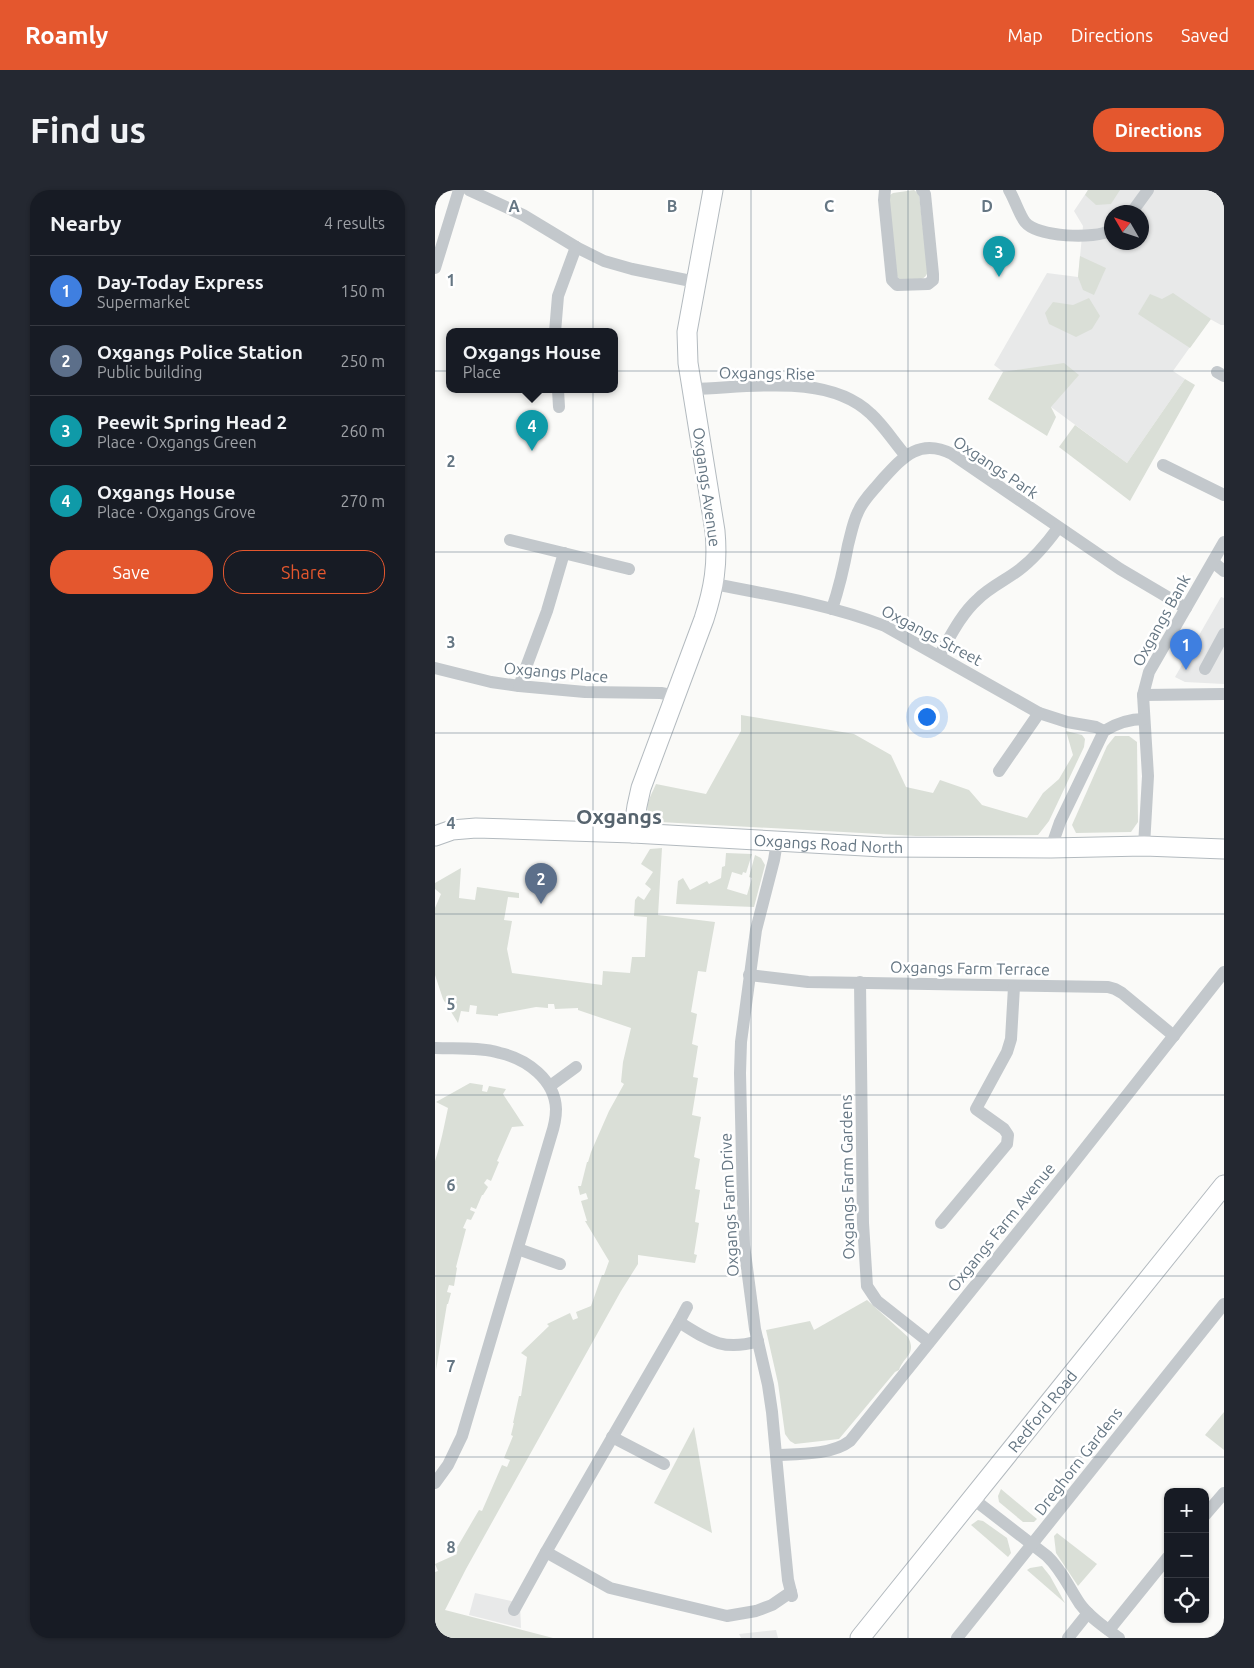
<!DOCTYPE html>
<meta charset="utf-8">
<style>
:root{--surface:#171b24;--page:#242831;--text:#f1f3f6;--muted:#9ea1a6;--line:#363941;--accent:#e4572e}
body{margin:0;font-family:Ubuntu,sans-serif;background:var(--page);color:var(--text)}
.controls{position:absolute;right:15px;bottom:15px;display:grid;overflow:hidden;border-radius:10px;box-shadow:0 1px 4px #0004}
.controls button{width:45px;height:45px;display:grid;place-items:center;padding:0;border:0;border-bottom:1px solid var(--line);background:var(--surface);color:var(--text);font:25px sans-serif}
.compass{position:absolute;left:669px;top:15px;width:45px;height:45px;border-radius:50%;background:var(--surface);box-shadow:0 1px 4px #0004;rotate:309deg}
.you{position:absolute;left:491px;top:526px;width:18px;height:18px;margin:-12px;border:4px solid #fff;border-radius:50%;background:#1a73e8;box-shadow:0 0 0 8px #1a73e833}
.badge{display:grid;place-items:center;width:32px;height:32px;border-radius:50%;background:var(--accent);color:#fff;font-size:16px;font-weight:700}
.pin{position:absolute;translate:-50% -41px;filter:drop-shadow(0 1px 2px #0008)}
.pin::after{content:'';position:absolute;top:26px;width:18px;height:15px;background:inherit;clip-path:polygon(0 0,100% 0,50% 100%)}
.popup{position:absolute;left:11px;top:138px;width:172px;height:65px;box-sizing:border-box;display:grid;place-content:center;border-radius:10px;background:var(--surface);filter:drop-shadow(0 1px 4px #0005);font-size:16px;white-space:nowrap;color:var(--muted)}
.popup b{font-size:19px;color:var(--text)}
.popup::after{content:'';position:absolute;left:50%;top:100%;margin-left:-10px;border:10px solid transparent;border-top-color:var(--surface)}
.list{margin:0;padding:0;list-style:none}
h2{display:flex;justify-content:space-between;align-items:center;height:65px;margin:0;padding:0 20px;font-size:21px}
h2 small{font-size:16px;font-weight:400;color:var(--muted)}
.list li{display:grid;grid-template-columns:32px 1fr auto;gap:15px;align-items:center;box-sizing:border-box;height:70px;padding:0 20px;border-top:1px solid var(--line)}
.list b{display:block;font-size:19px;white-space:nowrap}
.list p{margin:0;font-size:16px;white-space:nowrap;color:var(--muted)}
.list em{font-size:16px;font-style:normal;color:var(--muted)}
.actions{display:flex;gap:10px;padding:15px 20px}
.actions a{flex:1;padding:11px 0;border:1px solid var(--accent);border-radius:20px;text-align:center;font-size:18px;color:var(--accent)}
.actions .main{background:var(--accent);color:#fff}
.icon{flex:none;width:28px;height:28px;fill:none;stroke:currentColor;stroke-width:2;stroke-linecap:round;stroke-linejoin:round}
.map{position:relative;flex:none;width:789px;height:1448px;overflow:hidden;border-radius:20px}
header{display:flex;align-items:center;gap:30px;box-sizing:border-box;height:70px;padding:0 25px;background:var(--accent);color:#fff}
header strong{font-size:24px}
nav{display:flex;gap:28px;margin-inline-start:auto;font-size:18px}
.intro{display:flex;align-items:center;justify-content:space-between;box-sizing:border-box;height:120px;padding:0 30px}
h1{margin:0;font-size:35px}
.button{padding:12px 22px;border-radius:20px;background:var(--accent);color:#fff;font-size:18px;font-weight:700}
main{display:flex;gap:30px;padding:0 30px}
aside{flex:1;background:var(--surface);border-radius:20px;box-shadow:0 1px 4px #0004}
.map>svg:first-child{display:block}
</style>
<header>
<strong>Roamly</strong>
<nav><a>Map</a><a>Directions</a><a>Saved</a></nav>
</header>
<div class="intro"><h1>Find us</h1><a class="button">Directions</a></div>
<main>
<aside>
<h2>Nearby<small>4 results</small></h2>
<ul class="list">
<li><span class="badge" style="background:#3f7fe0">1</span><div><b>Day-Today Express</b><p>Supermarket</p></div><em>150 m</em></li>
<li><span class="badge" style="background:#5c6f8a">2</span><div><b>Oxgangs Police Station</b><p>Public building</p></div><em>250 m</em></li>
<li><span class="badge" style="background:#0f9aa8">3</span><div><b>Peewit Spring Head 2</b><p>Place · Oxgangs Green</p></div><em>260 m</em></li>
<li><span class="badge" style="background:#0f9aa8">4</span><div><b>Oxgangs House</b><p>Place · Oxgangs Grove</p></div><em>270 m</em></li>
</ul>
<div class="actions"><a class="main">Save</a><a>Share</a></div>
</aside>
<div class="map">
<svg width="789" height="1448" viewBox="0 0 789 1448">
<rect width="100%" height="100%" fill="#fafaf8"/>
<!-- built -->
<g fill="#e8e9e9" fill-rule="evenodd">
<path d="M653 0H789V135H786L775 129 738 181 750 189 692 273 559 175 612 83 643 87 648 36 639 21ZM676 22H706V52H676Z"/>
<polygon points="786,407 789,408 789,494 750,492 740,487"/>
<polygon points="40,1403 85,1413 86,1438 34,1425"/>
<polygon points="341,1440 343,1448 306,1448 304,1444"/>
</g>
<!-- green -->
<g fill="#dadfd7">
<path d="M479 0 484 4 493 82C488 94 475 90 464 89L462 86 454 10 455 5 458 3Z"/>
<polygon points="653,0 685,0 676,14 661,15 650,5"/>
<polygon points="645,66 671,78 659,105 648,100 643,87"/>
<polygon points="738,103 776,129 755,158 703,124 715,104 727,109"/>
<polygon points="654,108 665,126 657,139 641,147 614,134 610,123 618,112 638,115"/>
<polygon points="629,173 644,185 616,217 621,227 612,246 553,209 568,182"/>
<polygon points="750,189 760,195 695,311 624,257 640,235 692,273"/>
<path d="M306 525 419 544 456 565 471 597 498 603 505 590 534 600 547 615 592 628 608 603 624 589 638 565 631 541 647 545 650 549 649 557 614 631 603 645 481 646 225 632C203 626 215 608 221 594L271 604 306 541Z"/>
<polygon points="680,546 694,546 702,552 703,632 696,642 641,643 637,635 672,556"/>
<polygon points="227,658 223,725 280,732 271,782 263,781 256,822 262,824 257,854 263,856 258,887 263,888 257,925 266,927 259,967 265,969 260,999 265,1000 260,1032 264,1033 259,1064 262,1065 260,1073 203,1065 203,1074 186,1101 31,1379 10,1420 118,1448 0,1448 0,1382 3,1381 0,1374 22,1364 20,1361 44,1320 47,1321 67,1275 72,1277 75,1270 69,1268 78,1246 76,1245 79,1233 78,1233 84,1206 86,1206 92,1167 86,1163 114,1136 112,1134 135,1123 138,1130 143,1128 141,1122 156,1116 167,1085 169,1085 174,1071 150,1031 152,1031 146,1011 153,1009 151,1003 145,1005 143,996 146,996 152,972 153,972 156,962 174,921 189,894 186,892 188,872 196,838 143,820 143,818 120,819 119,814 113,814 113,818 101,817 63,824 63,826 41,824 42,816 35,815 34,822 26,821 23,833 8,809 0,785 0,718 6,704 0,699 0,693 26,678 24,708 40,710 42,697 84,703 84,708 73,707 69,730 77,731 72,759 77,783 167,795 168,781 195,783 197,767 210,767 212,727 199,726 200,710 203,706 209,710 216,699 210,694 218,682 206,674 215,659"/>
<polygon points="291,663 317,664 311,683 308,682 307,685 297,682 292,699 312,705 317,688 314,687 320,665 326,668 330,675 319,717 241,714 243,691 248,688 255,700 272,691 274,694 286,688 287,677 290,676"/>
<path d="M35 893 48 895 47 901 52 902 54 896 71 899 68 904 89 936 77 937 62 971 64 972 56 991 52 989 49 993 53 997 48 1005H47L41 1019 36 1017 35 1020 40 1022 36 1030 32 1029 28 1038 31 1039 21 1077 22 1078 19 1096 14 1095 12 1102 16 1103 13 1114H12L1 1180 0 971C6 954 9 936 13 918L1 912Z"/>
<path d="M432 1110 473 1147C482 1164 469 1166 464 1180L460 1182 404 1249 360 1254 355 1251 350 1244 343 1193 331 1140 375 1131 379 1140Z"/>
<polygon points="789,1222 789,1260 770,1245"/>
<polygon points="259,1237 277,1343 219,1313"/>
<polygon points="566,1299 602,1329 599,1332 588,1332 564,1312 563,1306"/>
<polygon points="543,1330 548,1331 572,1348 576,1363 573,1367 536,1335"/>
<polygon points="622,1343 662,1374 643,1396 621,1363 619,1346"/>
<polygon points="607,1376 615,1386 630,1413 592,1380 595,1378"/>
</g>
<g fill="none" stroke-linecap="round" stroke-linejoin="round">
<defs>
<g id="secondary">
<path d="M198 643 202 616 206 598 269 429C279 398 283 374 280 341L253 173 252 142 278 0"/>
<path id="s1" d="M0 646 17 640 41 638 198 643 447 657 616 658 709 656 789 659"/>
<path id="s2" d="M425 1448 789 995"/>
</g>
</defs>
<!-- secondary casing -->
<use href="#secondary" stroke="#b3babf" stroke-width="21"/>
<!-- street -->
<g stroke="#c3c8cc" stroke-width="12">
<polyline points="34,0 88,25 141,57 169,71 197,79 261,92"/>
<polyline points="450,0 449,10 457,90 462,95 493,94 498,90 498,84 490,4 487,0"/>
<path d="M574 0C579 8 585 26 590 32 602 47 660 50 676 40"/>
<polyline points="697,22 713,0"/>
<polyline points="0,78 24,0"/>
<polyline points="120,142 123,106 141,57"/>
<polyline points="782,182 789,186"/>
<path d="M258 199C312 198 393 182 436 224 449 236 459 252 471 266"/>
<polyline points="123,200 124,217"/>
<polyline points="728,275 789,305"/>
<polyline points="75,350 194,379"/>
<polyline points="778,372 789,381"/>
<path d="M279 394C336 405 396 415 450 436L604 523 632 532 661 537 669 541"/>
<path d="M397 419C404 398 409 377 413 355 416 344 418 332 423 322 428 310 438 301 446 291 467 268 484 247 517 264L685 379 751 418"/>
<path d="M504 466C515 447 526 424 543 409 555 397 571 390 584 380 600 368 612 353 623 338"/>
<polyline points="0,478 56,492 84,496 150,502 226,503 241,506"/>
<polyline points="770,479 789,444"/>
<polyline points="84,496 112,421 129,363"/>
<polyline points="708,505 789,504"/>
<polyline points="564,581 604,523"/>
<polyline points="342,652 339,670 321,740 306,852 305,883 309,1055 320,1139 333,1195 337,1222 348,1340 353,1390 357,1406"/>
<polyline points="709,656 713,586 708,505 714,482 789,352"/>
<path d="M616 658 625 632 669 541C682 533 694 529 709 529"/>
<polyline points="314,785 373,792 673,797 680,799 687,803 739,846"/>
<polyline points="425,792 428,1033 432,1096 442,1111 494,1152"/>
<path d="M0 858C21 859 45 857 65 863 92 869 120 890 121 919 121 928 119 937 116 946L27 1246 13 1275 0 1293"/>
<polyline points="115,896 141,877"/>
<polyline points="506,1033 572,954 573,945 569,939 541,919 572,862 576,849 579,797"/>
<polyline points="83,1059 125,1074"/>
<polyline points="244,1132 252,1117"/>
<path d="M323 1151C288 1162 273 1150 244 1132L111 1362 175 1398 292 1426 321 1421 337 1415 356 1402"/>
<polyline points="177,1247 229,1274"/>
<path d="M341 1265C364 1264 397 1265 415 1251L629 985 789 782"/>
<path d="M537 1308 612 1366C627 1380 634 1398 645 1414 655 1428 671 1438 684 1448"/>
<polyline points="770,1325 789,1303"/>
<polyline points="79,1420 111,1362"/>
<polyline points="674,1440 733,1367"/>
<polyline points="522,1448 789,1114"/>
<polyline points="633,1448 653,1423"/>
<polyline points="784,1448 789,1444"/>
</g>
<!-- secondary -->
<use href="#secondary" stroke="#fff" stroke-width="19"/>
</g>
<!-- grid -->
<path fill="none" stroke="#657683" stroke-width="1" stroke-opacity="0.55" d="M158 0V1448M316 0V1448M473 0V1448M631 0V1448M0 181H789M0 362H789M0 543H789M0 724H789M0 905H789M0 1086H789M0 1267H789"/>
<g text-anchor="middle" stroke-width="5" stroke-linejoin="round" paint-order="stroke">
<!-- street labels -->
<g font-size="16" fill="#657683" stroke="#fff">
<text transform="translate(332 183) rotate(1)" y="6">Oxgangs Rise</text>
<text transform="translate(561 277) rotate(34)" y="6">Oxgangs Park</text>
<text transform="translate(272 297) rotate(82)" y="6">Oxgangs Avenue</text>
<text transform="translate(726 430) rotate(-61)" y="6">Oxgangs Bank</text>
<text transform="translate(497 445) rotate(28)" y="6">Oxgangs Street</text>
<text transform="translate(121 482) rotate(5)" y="6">Oxgangs Place</text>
<text dy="6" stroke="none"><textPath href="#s1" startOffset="395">Oxgangs Road North</textPath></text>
<text transform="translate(535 778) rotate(1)" y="6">Oxgangs Farm Terrace</text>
<text transform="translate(412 987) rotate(-91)" y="6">Oxgangs Farm Gardens</text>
<text transform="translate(294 1015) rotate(-93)" y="6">Oxgangs Farm Drive</text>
<text transform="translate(566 1037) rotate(-51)" y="6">Oxgangs Farm Avenue</text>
<text dy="6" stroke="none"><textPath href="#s2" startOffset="291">Redford Road</textPath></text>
<text transform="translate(643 1271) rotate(-52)" y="6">Dreghorn Gardens</text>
</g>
<!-- district labels -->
<g font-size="21" font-weight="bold" fill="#57646e" stroke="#fff">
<text x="184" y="634">Oxgangs</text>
</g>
</g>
<g font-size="16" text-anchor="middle" font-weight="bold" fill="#657683" stroke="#fff" stroke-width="5" stroke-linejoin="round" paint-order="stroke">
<text x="79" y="22">A</text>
<text x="237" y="22">B</text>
<text x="394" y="22">C</text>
<text x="552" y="22">D</text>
<text x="16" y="96">1</text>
<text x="16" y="277">2</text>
<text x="16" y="458">3</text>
<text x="16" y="639">4</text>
<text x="16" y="820">5</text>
<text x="16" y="1001">6</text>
<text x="16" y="1182">7</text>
<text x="16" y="1363">8</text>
</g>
</svg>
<div class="controls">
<button>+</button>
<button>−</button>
<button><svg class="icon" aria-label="locate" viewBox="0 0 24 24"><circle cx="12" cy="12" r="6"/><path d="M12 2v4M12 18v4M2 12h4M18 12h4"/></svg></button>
</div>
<svg class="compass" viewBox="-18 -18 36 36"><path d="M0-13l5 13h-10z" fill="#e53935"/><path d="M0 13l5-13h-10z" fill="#9ea1a6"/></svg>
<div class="you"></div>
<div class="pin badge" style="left:751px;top:480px;background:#3f7fe0">1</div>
<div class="pin badge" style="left:106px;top:714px;background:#5c6f8a">2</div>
<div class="pin badge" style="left:564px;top:87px;background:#0f9aa8">3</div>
<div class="pin badge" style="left:97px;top:261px;background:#0f9aa8">4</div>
<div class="popup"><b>Oxgangs House</b>Place</div>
</div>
</main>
